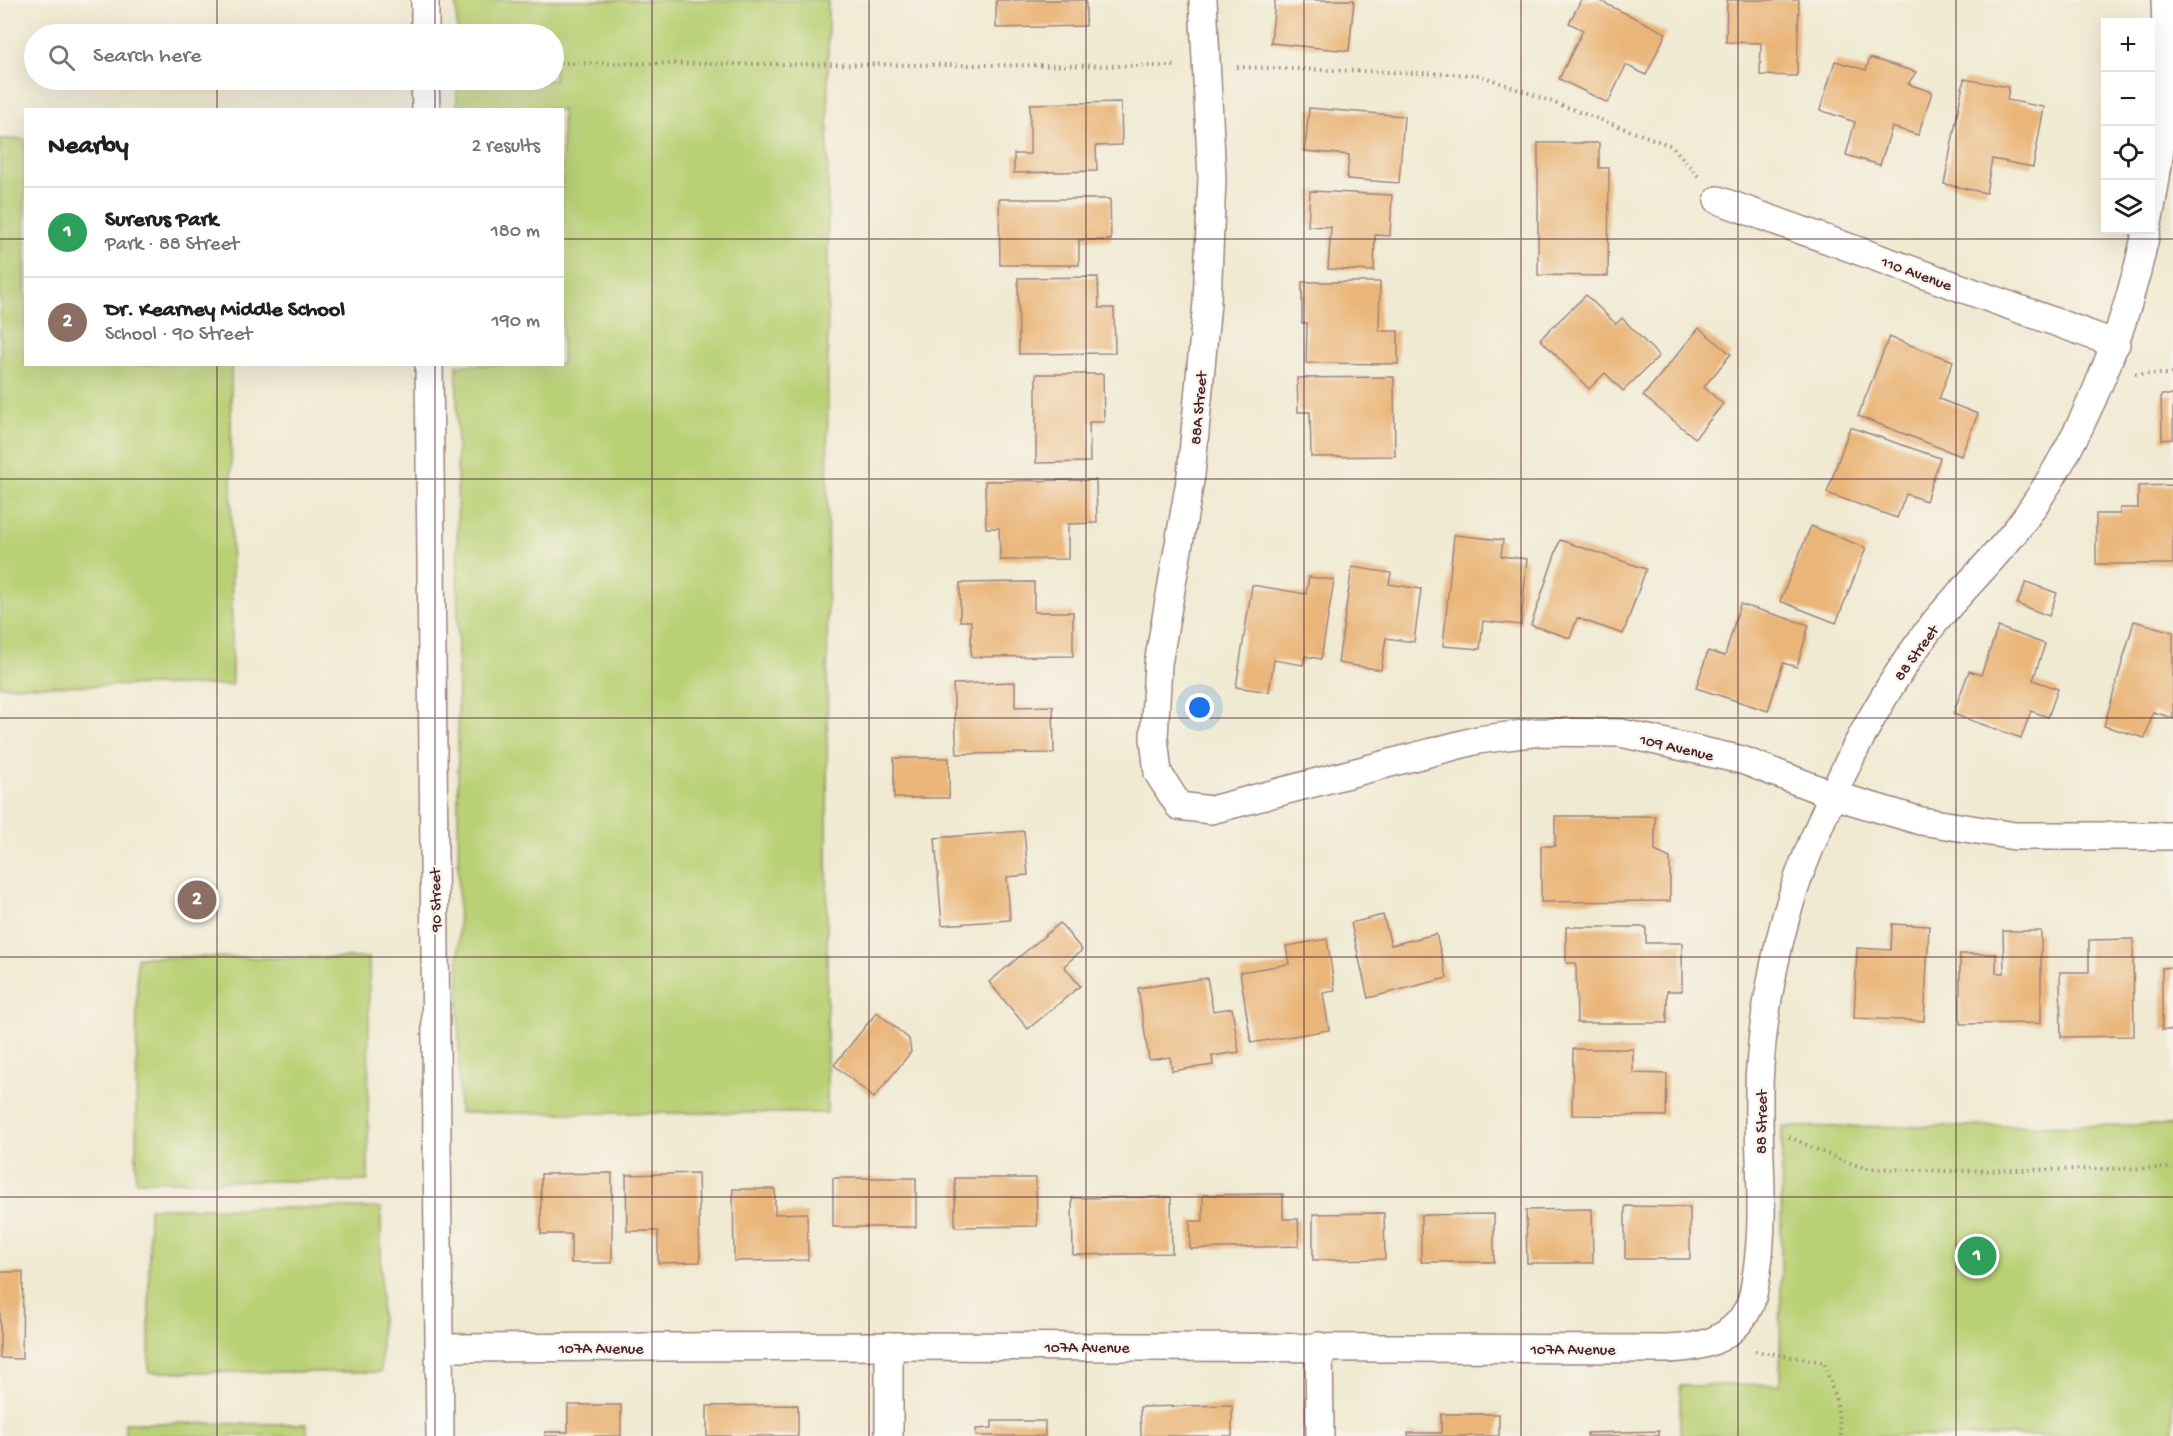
<!DOCTYPE html>
<meta charset="utf-8">
<style>
:root{--surface:#fff;--page:#f6f6f6;--text:#202124;--muted:#757577;--line:#e0e0e0;--accent:#db2777}
body{margin:0;font-family:"Gochi Hand",sans-serif;background:var(--page);color:var(--text)}
.controls{position:absolute;right:18px;top:18px;display:grid;overflow:hidden;border-radius:0px;box-shadow:0 6px 24px #0002}
.controls button{width:54px;height:54px;display:grid;place-items:center;padding:0;border:0;border-bottom:2px solid var(--line);background:var(--surface);color:var(--text);font:30px sans-serif}
.you{position:absolute;left:1200px;top:708px;width:21px;height:21px;margin:-15px;border:4px solid #fff;border-radius:50%;background:#1a73e8;box-shadow:0 0 0 9px #1a73e833}
.badge{display:grid;place-items:center;width:39px;height:39px;border-radius:50%;background:var(--accent);color:#fff;font-size:20px;font-weight:700}
.pin{position:absolute;translate:-50% -50%;border:3px solid #fff;box-shadow:0 2px 6px #0006}
.list{margin:0;padding:0;list-style:none}
h2{display:flex;justify-content:space-between;align-items:center;height:78px;margin:0;padding:0 24px;font-size:26px}
h2 small{font-size:20px;font-weight:400;color:var(--muted)}
.list li{display:grid;grid-template-columns:39px 1fr auto;gap:18px;align-items:center;box-sizing:border-box;height:90px;padding:0 24px;border-top:2px solid var(--line)}
.list b{display:block;font-size:22px;white-space:nowrap}
.list p{margin:0;font-size:20px;white-space:nowrap;color:var(--muted)}
.list em{font-size:20px;font-style:normal;color:var(--muted)}
.icon{flex:none;width:33px;height:33px;fill:none;stroke:currentColor;stroke-width:2;stroke-linecap:round;stroke-linejoin:round}
.map{position:relative;flex:none;width:2173px;height:1436px;overflow:hidden}
.search{position:absolute;background:var(--surface);box-shadow:0 6px 24px #0002;left:24px;top:24px;width:540px;height:66px;display:flex;align-items:center;gap:15px;box-sizing:border-box;padding:0 21px;border-radius:33px;color:var(--muted);font-size:22px}
.panel{position:absolute;background:var(--surface);box-shadow:0 6px 24px #0002;left:24px;top:108px;width:540px;height:258px;border-radius:0px}
.map>svg:first-child{display:block}
</style>
<div class="map">
<svg width="2173" height="1436" viewBox="0 0 2173 1436">
<rect width="100%" height="100%" fill="#f7f3e8"/>
<filter id="ink" filterUnits="userSpaceOnUse"><feTurbulence type="fractalNoise" baseFrequency=".0167" numOctaves="2"/><feDisplacementMap in="SourceGraphic" scale="12" xChannelSelector="R" yChannelSelector="G"/><feConvolveMatrix kernelMatrix="1 2 1 2 8 2 1 2 1" color-interpolation-filters="sRGB"/></filter>
<filter id="wash" filterUnits="userSpaceOnUse"><feTurbulence type="fractalNoise" baseFrequency=".008" numOctaves="4" result="noise"/><feDisplacementMap in="SourceGraphic" scale="24" xChannelSelector="R" yChannelSelector="G"/><feGaussianBlur stdDeviation="1.35" result="paint"/><feColorMatrix in="noise" values="0 0 0 0 0 0 0 0 0 0 0 0 0 0 0 0 0 1.4 0 .05"/><feComposite in="paint" operator="in"/></filter>
<g filter="url(#wash)">
<rect width="100%" height="100%" fill="#f0ead2"/>
<!-- green -->
<g fill="#b9d075" stroke="#827850" stroke-width="1.5">
<polygon points="456,0 828,0 827,1113 459,1113 457,365 562,364 562,110 457,109 457,80 554,80 554,34 457,34"/>
<polygon points="0,139 25,139 26,364 231,365 232,685 0,686"/>
<polygon points="137,957 369,958 368,1181 136,1181"/>
<polygon points="2173,1125 2173,1436 1680,1436 1680,1386 1780,1384 1782,1127"/>
<rect x="149" y="1208" width="232" height="164"/>
<polygon points="125,1423 307,1424 307,1436 125,1436"/>
</g>
<g id="blocks">
<!-- building -->
<g fill="#eab578">
<polygon points="996,0 1086,0 1086,26 996,28"/>
<polygon points="1275,0 1354,0 1349,51 1271,43"/>
<polygon points="1581,0 1598,0 1666,33 1646,75 1626,65 1608,103 1559,79 1583,30 1569,23"/>
<polygon points="1727,0 1799,0 1797,76 1760,75 1761,43 1726,42"/>
<polygon points="1870,58 1916,72 1908,84 1932,92 1918,135 1892,127 1880,165 1846,155 1855,122 1820,110 1835,61 1866,70"/>
<polygon points="1964,79 2009,87 2007,100 2044,107 2033,167 1992,159 1986,193 1944,184"/>
<polygon points="1121,102 1122,145 1096,146 1097,171 1014,173 1014,154 1030,154 1030,104"/>
<polygon points="1309,108 1404,116 1399,183 1347,179 1349,155 1305,151"/>
<polygon points="1538,143 1599,143 1599,168 1609,168 1608,276 1538,275"/>
<polygon points="1310,191 1392,195 1390,236 1375,235 1374,271 1328,269 1331,227 1308,226"/>
<polygon points="999,199 1110,199 1111,240 1079,240 1079,265 1000,265"/>
<polygon points="1098,277 1099,308 1114,308 1115,353 1019,354 1018,278"/>
<polygon points="1302,282 1380,282 1379,331 1398,331 1398,364 1306,363 1307,323 1302,323"/>
<polygon points="1586,295 1616,324 1622,318 1659,356 1623,391 1605,373 1589,389 1540,339"/>
<polygon points="1699,328 1731,354 1704,387 1723,404 1695,438 1643,396"/>
<polygon points="1889,337 1953,361 1939,399 1978,414 1961,456 1858,416"/>
<polygon points="1036,374 1103,374 1104,422 1089,422 1090,462 1036,463"/>
<polygon points="1394,377 1395,456 1311,457 1310,412 1298,412 1297,378"/>
<polygon points="2161,395 2173,395 2173,439 2162,440"/>
<polygon points="1850,427 1940,458 1926,501 1906,494 1897,518 1827,493"/>
<polygon points="1096,480 1097,523 1068,524 1068,559 1000,560 999,528 986,528 985,481"/>
<polygon points="2173,485 2173,564 2096,564 2096,514 2120,514 2120,508 2138,508 2138,486"/>
<polygon points="1811,526 1866,548 1836,623 1780,601"/>
<polygon points="1454,535 1503,540 1501,556 1527,559 1521,625 1483,621 1480,649 1443,646"/>
<polygon points="1560,540 1646,569 1623,634 1577,618 1570,638 1531,625"/>
<polygon points="1352,567 1391,573 1389,584 1421,589 1414,642 1386,638 1381,670 1338,663"/>
<polygon points="1309,577 1334,580 1321,659 1305,656 1303,665 1274,660 1269,692 1236,687 1252,585 1306,594"/>
<polygon points="1034,582 1034,612 1073,612 1073,656 971,657 971,621 960,621 960,583"/>
<polygon points="2026,582 2057,593 2049,616 2017,604"/>
<polygon points="1740,604 1809,625 1797,667 1783,663 1768,711 1696,688 1708,651 1725,656"/>
<polygon points="2134,621 2173,632 2173,718 2153,712 2145,738 2104,726"/>
<polygon points="1998,627 2045,644 2033,680 2058,689 2048,717 2031,711 2021,738 1953,714 1969,671 1981,675"/>
<polygon points="1015,682 1015,707 1053,706 1054,753 957,754 953,684"/>
<rect x="894" y="758" width="55" height="40"/>
<polygon points="1555,816 1655,816 1655,851 1670,858 1670,901 1541,902 1541,846 1555,846"/>
<polygon points="1024,831 1028,875 1007,877 1010,920 942,925 935,838"/>
<polygon points="1383,915 1391,945 1436,934 1447,978 1368,998 1351,923"/>
<polygon points="1060,923 1082,950 1064,966 1080,986 1028,1029 989,982"/>
<polygon points="1892,924 1929,926 1924,1021 1854,1018 1857,948 1891,950"/>
<polygon points="1566,927 1646,927 1646,943 1682,943 1682,991 1667,991 1667,1023 1577,1023 1576,963 1566,963"/>
<polygon points="2003,931 2041,931 2041,1023 1960,1024 1960,954 1996,954 1996,973 2004,973"/>
<polygon points="1327,939 1335,991 1323,993 1329,1030 1251,1043 1240,972 1289,964 1286,946"/>
<polygon points="2133,939 2134,1036 2061,1037 2060,972 2089,972 2089,940"/>
<polygon points="2173,967 2173,1030 2162,1030 2162,968"/>
<polygon points="1207,978 1213,1011 1232,1008 1239,1052 1212,1056 1213,1065 1172,1071 1170,1057 1149,1060 1138,988"/>
<polygon points="877,1012 909,1039 911,1052 874,1098 834,1065"/>
<polygon points="1573,1049 1633,1049 1633,1073 1667,1074 1666,1116 1572,1115"/>
<polygon points="612,1173 612,1263 571,1263 571,1234 541,1234 541,1174"/>
<polygon points="698,1173 700,1262 658,1263 658,1231 627,1231 626,1175"/>
<rect x="833" y="1178" width="83" height="49"/>
<polygon points="955,1178 1036,1178 1037,1226 955,1227"/>
<polygon points="733,1189 775,1189 775,1214 807,1213 808,1260 734,1261"/>
<polygon points="1283,1194 1283,1219 1298,1219 1299,1246 1190,1249 1190,1221 1203,1221 1203,1195"/>
<polygon points="1171,1197 1172,1253 1073,1255 1072,1198"/>
<polygon points="1625,1206 1690,1207 1690,1259 1625,1259"/>
<polygon points="1592,1209 1593,1263 1527,1263 1526,1210"/>
<polygon points="1384,1213 1385,1259 1313,1260 1313,1214"/>
<polygon points="1494,1214 1494,1262 1421,1262 1421,1215"/>
<polygon points="0,1272 23,1272 22,1359 0,1358"/>
<polygon points="568,1405 621,1405 621,1436 545,1436 545,1432 568,1432"/>
<polygon points="798,1405 798,1436 707,1436 707,1406"/>
<polygon points="1232,1405 1232,1436 1141,1436 1140,1407"/>
<polygon points="1441,1414 1499,1414 1499,1436 1408,1436 1408,1433 1441,1433"/>
<polygon points="992,1421 1045,1421 1045,1436 976,1436 976,1429 992,1428"/>
<polygon points="1659,1431 1659,1436 1587,1436 1587,1433"/>
</g>
</g>
</g>
<g filter="url(#ink)">
<use href="#blocks" fill-opacity="0" stroke="#9d847e" stroke-width="1.5"/>
<g fill="none" stroke-linecap="round" stroke-linejoin="round">
<defs>
<g id="street">
<polyline points="425,0 425,34"/>
<polyline points="1203,0 1212,178 1207,302 1191,475 1158,664 1154,738 1158,773 1179,806 1211,810 1478,740 1538,732 1621,733 1742,760 1833,795 1921,821 2015,836 2173,836"/>
<polyline points="425,80 426,110"/>
<polyline points="1718,200 2116,344"/>
<polyline points="429,364 440,1436"/>
<polyline points="889,1346 889,1436"/>
<polyline points="1319,1346 1320,1436"/>
<path d="M439 1348 889 1346 1666 1349C1701 1348 1732 1341 1749 1307 1754 1297 1755 1282 1757 1271 1767 1204 1755 1134 1760 1066 1764 1005 1779 930 1800 873 1833 788 1872 706 1927 632 1958 592 1996 559 2026 517 2129 370 2173 179 2165 0"/>
</g>
</defs>
<!-- street casing -->
<use href="#street" stroke="#9d847e" stroke-width="30"/>
<!-- path -->
<g stroke="#9d847e" stroke-width="4" stroke-dasharray="1.5 4.5" stroke-linecap="butt">
<polyline points="554,63 1176,66"/>
<polyline points="1237,67 1479,75 1672,146 1698,176"/>
<polyline points="2135,374 2173,374"/>
<polyline points="1789,1137 1838,1159 1865,1168 1946,1171 2173,1168"/>
<polyline points="1755,1351 1824,1362 1837,1404 1841,1436"/>
</g>
<!-- street -->
<use href="#street" stroke="#fff" stroke-width="27"/>
</g>
</g>
<!-- grid -->
<path fill="none" stroke="#4a1f2b" stroke-width="1.5" stroke-opacity="0.55" d="M217 0V34M435 0V34M652 0V1436M869 0V1436M1086 0V1436M1304 0V1436M1521 0V1436M1738 0V1436M1956 0V1436M217 80V110M435 80V110M0 239H26M562 239H2173M217 364V1436M435 364V1436M0 479H2173M0 718H2173M0 957H2173M0 1197H2173"/>
<g text-anchor="middle" stroke-width="4.5" stroke-linejoin="round" paint-order="stroke">
<!-- street labels -->
<g font-size="16" fill="#4a1f2b" stroke="#f7f3e8">
<text transform="translate(1917 272) rotate(20)" y="6">110 Avenue</text>
<text transform="translate(1197 408) rotate(-85)" y="6">88A Street</text>
<text transform="translate(1915 652) rotate(-54)" y="6">88 Street</text>
<text transform="translate(1677 746) rotate(13)" y="6">109 Avenue</text>
<text transform="translate(434 900) rotate(-91)" y="6">90 Street</text>
<text transform="translate(1760 1122) rotate(-90)" y="6">88 Street</text>
<text x="1087" y="1352">107A Avenue</text>
<text x="601" y="1353">107A Avenue</text>
<text x="1573" y="1354">107A Avenue</text>
</g>
</g>
</svg>
<div class="controls">
<button>+</button>
<button>−</button>
<button><svg class="icon" aria-label="locate" viewBox="0 0 24 24"><circle cx="12" cy="12" r="6"/><path d="M12 2v4M12 18v4M2 12h4M18 12h4"/></svg></button>
<button><svg class="icon" aria-label="layers" viewBox="0 0 24 24"><path d="M12 4l9 5-9 5-9-5zM3 14l9 5 9-5"/></svg></button>
</div>
<div class="you"></div>
<div class="pin badge" style="left:1977px;top:1256px;background:#2e9e5b">1</div>
<div class="pin badge" style="left:197px;top:900px;background:#8d6e63">2</div>
<div class="search"><svg class="icon" aria-label="search" viewBox="0 0 24 24"><circle cx="10" cy="10" r="6"/><path d="M15 15l6 6"/></svg>Search here</div>
<section class="panel">
<h2>Nearby<small>2 results</small></h2>
<ul class="list">
<li><span class="badge" style="background:#2e9e5b">1</span><div><b>Surerus Park</b><p>Park · 88 Street</p></div><em>180 m</em></li>
<li><span class="badge" style="background:#8d6e63">2</span><div><b>Dr. Kearney Middle School</b><p>School · 90 Street</p></div><em>190 m</em></li>
</ul>
</section>
</div>
